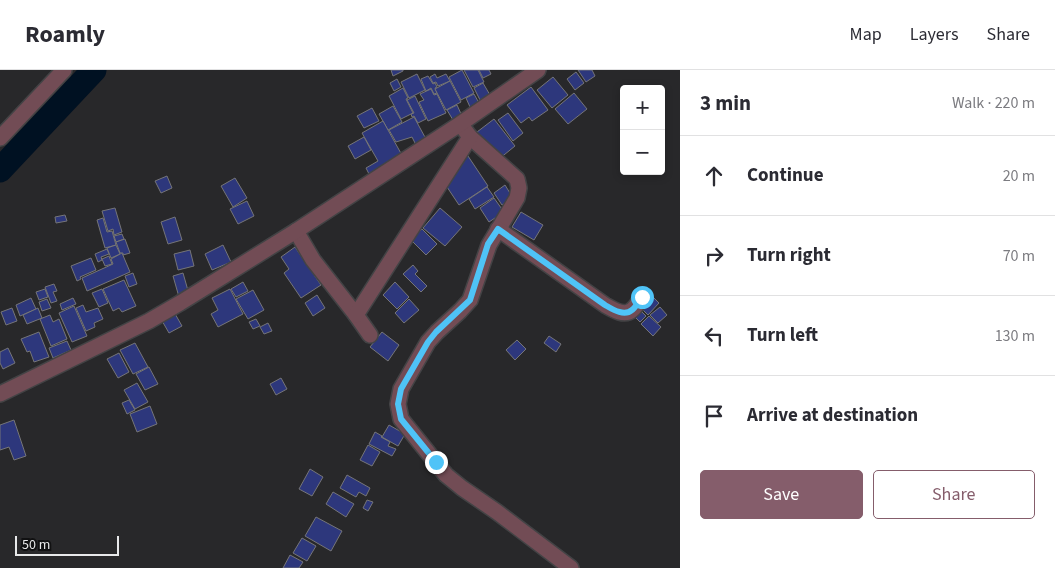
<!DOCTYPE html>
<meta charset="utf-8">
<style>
:root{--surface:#fff;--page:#f2f2f3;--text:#2b2b33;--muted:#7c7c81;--line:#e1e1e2;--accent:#855d6b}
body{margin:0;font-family:"Source Sans 3",sans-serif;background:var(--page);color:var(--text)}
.controls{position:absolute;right:15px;top:15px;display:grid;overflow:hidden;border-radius:5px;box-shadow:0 2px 8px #0003}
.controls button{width:45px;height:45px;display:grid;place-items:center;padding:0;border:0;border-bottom:1px solid var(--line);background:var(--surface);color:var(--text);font:25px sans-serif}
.scale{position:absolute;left:15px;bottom:12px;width:104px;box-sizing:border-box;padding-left:5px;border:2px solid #e8e9ea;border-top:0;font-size:14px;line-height:18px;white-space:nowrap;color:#e8e9ea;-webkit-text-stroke:4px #111112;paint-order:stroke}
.stop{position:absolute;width:15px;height:15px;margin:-11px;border:4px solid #4fc3f7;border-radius:50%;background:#fff}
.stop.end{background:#4fc3f7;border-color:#fff;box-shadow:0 1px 5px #0008}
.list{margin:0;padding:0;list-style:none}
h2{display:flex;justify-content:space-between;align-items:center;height:65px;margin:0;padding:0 20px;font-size:21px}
h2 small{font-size:16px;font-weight:400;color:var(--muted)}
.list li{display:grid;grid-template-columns:32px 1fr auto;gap:15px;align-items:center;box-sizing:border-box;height:80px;padding:0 20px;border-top:1px solid var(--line)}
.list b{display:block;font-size:19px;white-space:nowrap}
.list em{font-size:16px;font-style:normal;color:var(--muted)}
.actions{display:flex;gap:10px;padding:15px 20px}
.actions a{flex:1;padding:11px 0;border:1px solid var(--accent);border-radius:5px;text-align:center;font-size:18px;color:var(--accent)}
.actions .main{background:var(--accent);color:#fff}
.icon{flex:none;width:28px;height:28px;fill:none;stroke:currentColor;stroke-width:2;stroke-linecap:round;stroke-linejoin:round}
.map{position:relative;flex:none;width:680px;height:498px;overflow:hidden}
header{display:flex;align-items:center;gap:30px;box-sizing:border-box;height:70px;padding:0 25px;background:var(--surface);border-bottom:1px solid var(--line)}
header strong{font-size:24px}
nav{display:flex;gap:28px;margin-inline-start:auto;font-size:18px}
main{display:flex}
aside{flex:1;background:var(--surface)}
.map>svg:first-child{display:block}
</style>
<header>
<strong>Roamly</strong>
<nav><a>Map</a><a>Layers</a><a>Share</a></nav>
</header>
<main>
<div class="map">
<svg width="680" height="498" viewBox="0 0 680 498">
<rect width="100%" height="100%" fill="#28282a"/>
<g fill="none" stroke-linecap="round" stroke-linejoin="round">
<!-- river -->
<polyline stroke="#012" stroke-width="25" points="0,100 94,0"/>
</g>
<!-- building -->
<g fill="#2d377c" stroke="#757578">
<polygon points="391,0 403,0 403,1 393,6"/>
<polygon points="462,0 474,23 461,30 449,7"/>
<polygon points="464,0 478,0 484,12 473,17"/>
<polygon points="479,0 489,0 491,4 483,8"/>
<polygon points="578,0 592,0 595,6 586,12"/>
<polygon points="576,2 584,13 575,20 567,9"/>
<polygon points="417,4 425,20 409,28 401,12"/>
<polygon points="435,4 437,8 446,4 450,11 438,16 436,12 433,13 430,7"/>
<polygon points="428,6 433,14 435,13 437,17 435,18 437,23 434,24 431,18 426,21 421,9"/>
<polygon points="553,7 568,25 552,38 537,20"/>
<polygon points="397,9 401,17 394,21 390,13"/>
<polygon points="450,11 461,32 446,40 435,19"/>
<polygon points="483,13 490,25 480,30 474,18"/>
<polygon points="531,17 548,40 532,51 529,47 521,53 507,35"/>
<polygon points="403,18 408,28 406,29 413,43 401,49 389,26"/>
<polygon points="431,19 434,25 437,24 446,43 428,51 419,32 424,30 420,24"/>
<polygon points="574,23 587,39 568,54 555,39"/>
<polygon points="474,24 479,33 470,37 466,28"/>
<polygon points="415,26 426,49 418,53 414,46 412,47 411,44 414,43 407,30"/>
<polygon points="457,35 462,46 453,50 447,40"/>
<polygon points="393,36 402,52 388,60 379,44"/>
<polygon points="372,38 379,51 364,58 357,46"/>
<polygon points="508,43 523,63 513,71 498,50"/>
<polygon points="414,47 426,69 416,75 412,67 396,72 389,60"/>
<polygon points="494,49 515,76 499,89 477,62"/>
<polygon points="383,51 403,87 369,104 366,98 378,91 362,63"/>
<polygon points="364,67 371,80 355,89 348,76"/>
<polygon points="468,86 488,116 459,135 443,111 457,102 453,95"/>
<polygon points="167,106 172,118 161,123 155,111"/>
<polygon points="235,108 247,128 233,137 221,116"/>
<polygon points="505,115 513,128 502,135 494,123"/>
<polygon points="487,117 494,127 475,139 469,129"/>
<polygon points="494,128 504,142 489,152 480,138"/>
<polygon points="247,131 254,146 238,154 230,139"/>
<polygon points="115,138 122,162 114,165 113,159 108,161 102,141"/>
<polygon points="440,138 462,157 445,176 423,158"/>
<polygon points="521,142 543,155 534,170 512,157"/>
<polygon points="65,145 67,151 56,153 55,147"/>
<polygon points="175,147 182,170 168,174 161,152"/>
<polygon points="103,148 107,162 112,161 116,175 105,178 97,150"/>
<polygon points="422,159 437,174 426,185 411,170"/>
<polygon points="122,164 124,169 116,172 114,166"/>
<polygon points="125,169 130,183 123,185 123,183 120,183 116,172"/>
<polygon points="116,175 120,184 111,188 107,178"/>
<polygon points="223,175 231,192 212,200 205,184"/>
<polygon points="295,177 321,215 301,228 284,203 289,199 281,187"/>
<polygon points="107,179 109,184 101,187 102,190 98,192 95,184"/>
<polygon points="190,180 194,196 178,200 174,184"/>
<polygon points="122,183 130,202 87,221 82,208 113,194 111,189"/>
<polygon points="109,186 112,194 105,196 102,189"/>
<polygon points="91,188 96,200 80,207 81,209 77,211 71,196"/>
<polygon points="413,195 418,201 415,204 427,216 421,222 403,204"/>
<polygon points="133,203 137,214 129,217 125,206"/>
<polygon points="183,203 189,224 179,227 173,206"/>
<polygon points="124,210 136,236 122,242 119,238 113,241 103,219"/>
<polygon points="243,212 248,221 236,227 231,219"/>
<polygon points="395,212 409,227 397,239 383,225"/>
<polygon points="54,214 57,221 53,222 57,231 51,233 45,217"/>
<polygon points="45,219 48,227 39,230 36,222"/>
<polygon points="102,219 108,233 99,237 92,223"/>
<polygon points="230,219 243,244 218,257 211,244 218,240 212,228"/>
<polygon points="253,220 264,240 248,249 236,229"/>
<polygon points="317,225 325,238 313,246 305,233"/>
<polygon points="651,225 659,233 648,245 640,237"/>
<polygon points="31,228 36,239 20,246 16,235"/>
<polygon points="73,228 76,234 62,240 60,234"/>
<polygon points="47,229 51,238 42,241 39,232"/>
<polygon points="409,229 419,240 404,253 395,243"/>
<polygon points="83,235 86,242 98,238 103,249 94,253 95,257 86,261 76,238"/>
<polygon points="74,236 87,266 72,272 59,243"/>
<polygon points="660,237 667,245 658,253 650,245"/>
<polygon points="12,238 17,251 6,255 1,242"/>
<polygon points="38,238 42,248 27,254 23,245"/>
<polygon points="639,239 646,246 640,252 633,245"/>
<polygon points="174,242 182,256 169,263 161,249"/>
<polygon points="50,245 53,252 59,249 67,269 51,276 40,249"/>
<polygon points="649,246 661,257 653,266 641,254"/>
<polygon points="256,249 260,256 253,259 249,252"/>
<polygon points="268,253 272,261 264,264 260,257"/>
<polygon points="39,262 49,287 34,292 30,281 27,282 21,269"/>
<polygon points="382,262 399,275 388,291 370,277"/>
<polygon points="549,266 561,274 556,282 544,273"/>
<polygon points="517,270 526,279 515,290 506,280"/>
<polygon points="67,271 71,280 53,288 49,278"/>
<polygon points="135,273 148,297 133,304 120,280"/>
<polygon points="8,278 15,293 3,299 0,293 0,282"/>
<polygon points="119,283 129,302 118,308 107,289"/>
<polygon points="149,297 158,314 145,320 136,304"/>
<polygon points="281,308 287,319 276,325 270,314"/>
<polygon points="137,313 148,332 135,339 124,320"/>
<polygon points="129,330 135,340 127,344 122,333"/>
<polygon points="150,336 157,354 137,362 130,344"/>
<polygon points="14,350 26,386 14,390 9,377 0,380 0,355"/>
<polygon points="389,355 405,364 398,376 382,367"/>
<polygon points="375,362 382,366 381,367 390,372 388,376 396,379 392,386 369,374"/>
<polygon points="368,375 380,382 372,396 360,390"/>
<polygon points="310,399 323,407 312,426 299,419"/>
<polygon points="347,405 370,418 366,426 359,422 356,427 340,418"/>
<polygon points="333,422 354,434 346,447 326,434"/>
<polygon points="367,430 373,432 368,441 363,438"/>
<polygon points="316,447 342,461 331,481 305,466"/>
<polygon points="302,468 316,476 307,491 293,483"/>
<polygon points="290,485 303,492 299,498 283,498"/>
</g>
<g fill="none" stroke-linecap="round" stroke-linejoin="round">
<defs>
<g id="minor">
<polyline points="470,67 517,109 519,118 517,128 489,175 470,230 460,241 437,262 428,272 401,319 398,334 401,349 446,405 462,418 497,442 571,498"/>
<polyline points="0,68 64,0"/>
<path d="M498 159 605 235C612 239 624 247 632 240 636 237 639 231 642 227"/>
<polyline points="296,161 313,190 356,245 370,265"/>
<polyline points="356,245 470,67 464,59"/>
</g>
<polyline id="tertiary" points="0,324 149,251 180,233 296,161 460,54 538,0"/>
</defs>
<!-- minor casing -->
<use href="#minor" stroke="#434345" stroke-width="18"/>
<!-- tertiary casing -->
<use href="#tertiary" stroke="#434345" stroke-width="18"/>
<!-- minor -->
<use href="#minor" stroke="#724c55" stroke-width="15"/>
<!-- tertiary -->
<use href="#tertiary" stroke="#724c55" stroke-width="15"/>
</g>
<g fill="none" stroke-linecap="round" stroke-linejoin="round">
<!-- route -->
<path stroke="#4fc3f7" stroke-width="6" d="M436 392 401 349 398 334 401 319 428 272 436 262 470 230 488 174 498 159 605 235C612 239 624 247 632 240 636 237 639 231 642 227"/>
</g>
</svg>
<div class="controls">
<button>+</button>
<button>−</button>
</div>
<div class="scale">50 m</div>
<div class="stop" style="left:642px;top:227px"></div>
<div class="stop end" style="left:436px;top:392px"></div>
</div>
<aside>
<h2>3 min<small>Walk · 220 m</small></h2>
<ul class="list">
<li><svg class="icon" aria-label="ahead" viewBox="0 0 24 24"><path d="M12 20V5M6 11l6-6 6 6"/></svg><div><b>Continue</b></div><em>20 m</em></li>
<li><svg class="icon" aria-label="right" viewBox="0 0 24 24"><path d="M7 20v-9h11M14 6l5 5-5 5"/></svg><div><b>Turn right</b></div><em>70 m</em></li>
<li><svg class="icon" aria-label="left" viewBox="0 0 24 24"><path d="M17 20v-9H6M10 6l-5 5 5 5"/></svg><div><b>Turn left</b></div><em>130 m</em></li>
<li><svg class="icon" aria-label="arrive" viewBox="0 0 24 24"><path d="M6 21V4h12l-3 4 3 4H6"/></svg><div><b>Arrive at destination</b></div></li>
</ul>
<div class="actions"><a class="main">Save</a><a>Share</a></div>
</aside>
</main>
